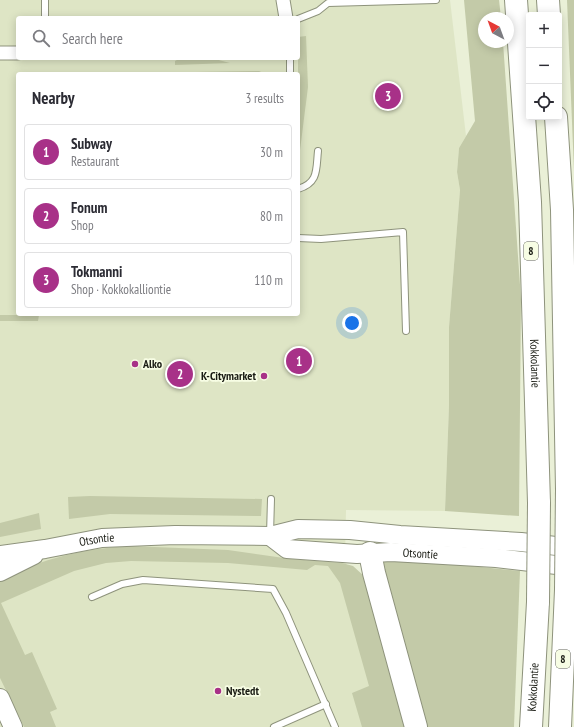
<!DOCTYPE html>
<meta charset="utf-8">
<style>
:root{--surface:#fff;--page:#f2f2f3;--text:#2b2b33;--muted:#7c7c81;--line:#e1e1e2;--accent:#a83188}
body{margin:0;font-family:"PT Sans Narrow",sans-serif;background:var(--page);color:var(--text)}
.controls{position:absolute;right:12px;top:12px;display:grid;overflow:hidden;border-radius:4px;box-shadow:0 2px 10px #0003}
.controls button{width:36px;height:36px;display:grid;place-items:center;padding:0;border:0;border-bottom:1px solid var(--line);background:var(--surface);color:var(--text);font:20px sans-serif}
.compass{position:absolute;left:478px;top:12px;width:36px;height:36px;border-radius:50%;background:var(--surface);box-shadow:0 2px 10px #0003;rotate:319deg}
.you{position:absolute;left:352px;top:323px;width:14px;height:14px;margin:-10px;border:3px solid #fff;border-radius:50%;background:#1a73e8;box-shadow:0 0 0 6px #1a73e833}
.badge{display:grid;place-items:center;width:26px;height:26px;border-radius:50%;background:var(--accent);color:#fff;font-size:13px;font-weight:700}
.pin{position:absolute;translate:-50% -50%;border:2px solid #fff;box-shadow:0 1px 4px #0006}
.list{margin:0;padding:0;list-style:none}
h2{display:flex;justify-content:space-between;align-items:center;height:52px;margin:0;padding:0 16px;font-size:17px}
h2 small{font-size:13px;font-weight:400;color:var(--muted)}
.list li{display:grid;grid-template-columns:26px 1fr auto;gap:12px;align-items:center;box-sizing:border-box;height:56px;margin:0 8px 8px;padding:0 8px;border:1px solid var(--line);border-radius:4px}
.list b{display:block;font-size:15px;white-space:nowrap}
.list p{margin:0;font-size:13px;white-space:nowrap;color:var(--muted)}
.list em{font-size:13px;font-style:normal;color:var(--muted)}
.icon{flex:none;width:22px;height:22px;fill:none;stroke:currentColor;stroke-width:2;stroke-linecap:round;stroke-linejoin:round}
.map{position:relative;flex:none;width:574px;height:727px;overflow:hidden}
.search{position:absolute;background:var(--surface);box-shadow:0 2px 10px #0003;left:16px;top:16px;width:284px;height:44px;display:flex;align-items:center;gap:10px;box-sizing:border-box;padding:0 14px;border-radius:4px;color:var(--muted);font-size:15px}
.panel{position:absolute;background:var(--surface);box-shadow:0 2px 10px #0003;left:16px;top:72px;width:284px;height:244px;border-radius:4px}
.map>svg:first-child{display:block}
</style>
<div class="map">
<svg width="574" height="727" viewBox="0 0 574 727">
<rect width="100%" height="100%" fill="#eaf0d7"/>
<!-- built -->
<path fill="#dee5c5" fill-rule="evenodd" d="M0 0H450L466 136 459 148 457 172 460 190 449 327V406L445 511 346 510 345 559 394 727H0ZM18 18H298V58H18ZM18 74H298V314H18Z"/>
<!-- green -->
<g fill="#c3caa8">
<polygon points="464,0 499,0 501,18 484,18 484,42 503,42 521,299 519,516 445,511 449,406 449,327 460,190 457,172 459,148 475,121"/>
<polygon points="567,0 574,0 574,171"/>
<polygon points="306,36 308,87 298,166 298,37"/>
<polygon points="211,58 230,63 175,65 175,61 179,59"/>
<polygon points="259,71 266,74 135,74 135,73"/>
<polygon points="0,315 39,315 38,321 0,321"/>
<polygon points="90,496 262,499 261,516 110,514 69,519 68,497"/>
<polygon points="39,513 41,529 0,537 0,523"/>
<path d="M130 546 228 550 291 559 342 563 353 566 364 576 408 727H362L352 693 369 686 340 583 328 566 315 565 307 570 228 563 131 561 106 563 74 571 1 603 25 655 32 652 57 709 50 712 56 727H24L0 678V579C42 559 85 548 130 546Z"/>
<polygon points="385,557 520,571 514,727 424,727 382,562"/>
</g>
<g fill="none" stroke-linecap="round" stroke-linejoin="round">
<defs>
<g id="lane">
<polyline points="45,18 45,0"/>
<polyline points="298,19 318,11 328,3 436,0"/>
<polyline points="290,58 290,74"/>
<path d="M298 189C319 183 316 169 318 151"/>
<polyline points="298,238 321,239 403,232 406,331"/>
<polyline points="270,535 271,499"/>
<polyline points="92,597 122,584 143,580 273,589 286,613 335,727"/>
<polyline points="274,727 326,704"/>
</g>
<g id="street">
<polyline points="283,0 286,18"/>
<polyline points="0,53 18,53"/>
</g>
<g id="secondary">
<path id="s1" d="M270 536 287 549 357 554 391 552 496 558 574 567"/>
<path id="s2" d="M0 555 45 549 102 538 175 535 270 536 298 529 350 530 400 535 521 542 574 548"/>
<polyline points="0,572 34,555"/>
<polyline points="0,698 13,727"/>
</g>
<g id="highway">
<path id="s3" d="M516 0 530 202 539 503"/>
<polyline points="548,0 549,15"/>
<polyline points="556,117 562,210 567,489"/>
<polyline points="370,553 374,573 416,727"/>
<path id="s4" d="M531 727 538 602"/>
<polyline points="560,727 566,590"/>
</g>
</defs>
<!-- lane casing -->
<use href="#lane" stroke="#8e937c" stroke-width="8"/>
<!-- street casing -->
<use href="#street" stroke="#8e937c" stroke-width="15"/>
<!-- secondary casing -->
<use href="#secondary" stroke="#8e937c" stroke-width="20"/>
<!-- highway casing -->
<use href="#highway" stroke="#8e937c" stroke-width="24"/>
<!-- lane -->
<use href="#lane" stroke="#fff" stroke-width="6"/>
<!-- street -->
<use href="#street" stroke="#fff" stroke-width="13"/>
<!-- secondary -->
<use href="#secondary" stroke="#fff" stroke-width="18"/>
<!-- highway -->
<use href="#highway" stroke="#fff" stroke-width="22"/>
<defs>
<g id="highway-bridge">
<polyline points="566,590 567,489"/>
<polyline points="538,602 539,503"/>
</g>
</defs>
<!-- highway-bridge casing -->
<use href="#highway-bridge" stroke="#8e937c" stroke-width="24" stroke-linecap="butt"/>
<!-- highway-bridge -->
<use href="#highway-bridge" stroke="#fff" stroke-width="22"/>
</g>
<!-- markers -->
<g fill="#a83188" stroke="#f7fde4" stroke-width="1.5">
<circle cx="135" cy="364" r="4"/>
<circle cx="264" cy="376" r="4"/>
<circle cx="218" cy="691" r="4"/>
</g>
<g text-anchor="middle" stroke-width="3.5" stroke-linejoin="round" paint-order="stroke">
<!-- shield labels -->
<g fill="#f7fde4" stroke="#5c5f52" stroke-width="1">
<rect x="524" y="242" width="14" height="18" rx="3"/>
<rect x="556" y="650" width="14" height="18" rx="3"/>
</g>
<g font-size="11" font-weight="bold" fill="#191b13">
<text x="531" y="255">8</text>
<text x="563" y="663">8</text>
</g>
<!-- street labels -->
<g font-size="12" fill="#191b13" stroke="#f7fde4">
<text dy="4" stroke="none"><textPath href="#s3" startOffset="364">Kokkolantie</textPath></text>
<text dy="4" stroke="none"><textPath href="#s2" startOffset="98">Otsontie</textPath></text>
<text dy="4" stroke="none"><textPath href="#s1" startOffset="155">Otsontie</textPath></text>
<text dy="4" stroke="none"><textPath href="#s4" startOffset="40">Kokkolantie</textPath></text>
</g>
<!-- poi labels -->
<g font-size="12" font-weight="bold" fill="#191b13" stroke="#f7fde4" text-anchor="start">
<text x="143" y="368">Alko</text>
<text x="256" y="380" text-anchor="end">K-Citymarket</text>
<text x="226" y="695">Nystedt</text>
</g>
</g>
</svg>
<div class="controls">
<button>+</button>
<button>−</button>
<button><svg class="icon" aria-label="locate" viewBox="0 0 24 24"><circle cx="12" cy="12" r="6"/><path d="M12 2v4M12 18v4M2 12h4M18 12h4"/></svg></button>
</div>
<svg class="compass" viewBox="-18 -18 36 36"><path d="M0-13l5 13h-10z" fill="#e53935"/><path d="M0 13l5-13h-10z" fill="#7c7c81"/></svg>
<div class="you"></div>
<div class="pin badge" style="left:299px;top:361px">1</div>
<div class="pin badge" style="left:180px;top:374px">2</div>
<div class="pin badge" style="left:388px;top:96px">3</div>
<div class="search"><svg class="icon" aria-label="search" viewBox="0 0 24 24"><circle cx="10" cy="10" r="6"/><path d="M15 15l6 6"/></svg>Search here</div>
<section class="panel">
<h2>Nearby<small>3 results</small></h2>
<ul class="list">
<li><span class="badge">1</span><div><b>Subway</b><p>Restaurant</p></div><em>30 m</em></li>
<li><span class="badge">2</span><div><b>Fonum</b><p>Shop</p></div><em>80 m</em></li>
<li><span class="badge">3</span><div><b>Tokmanni</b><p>Shop · Kokkokalliontie</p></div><em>110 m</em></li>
</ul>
</section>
</div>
